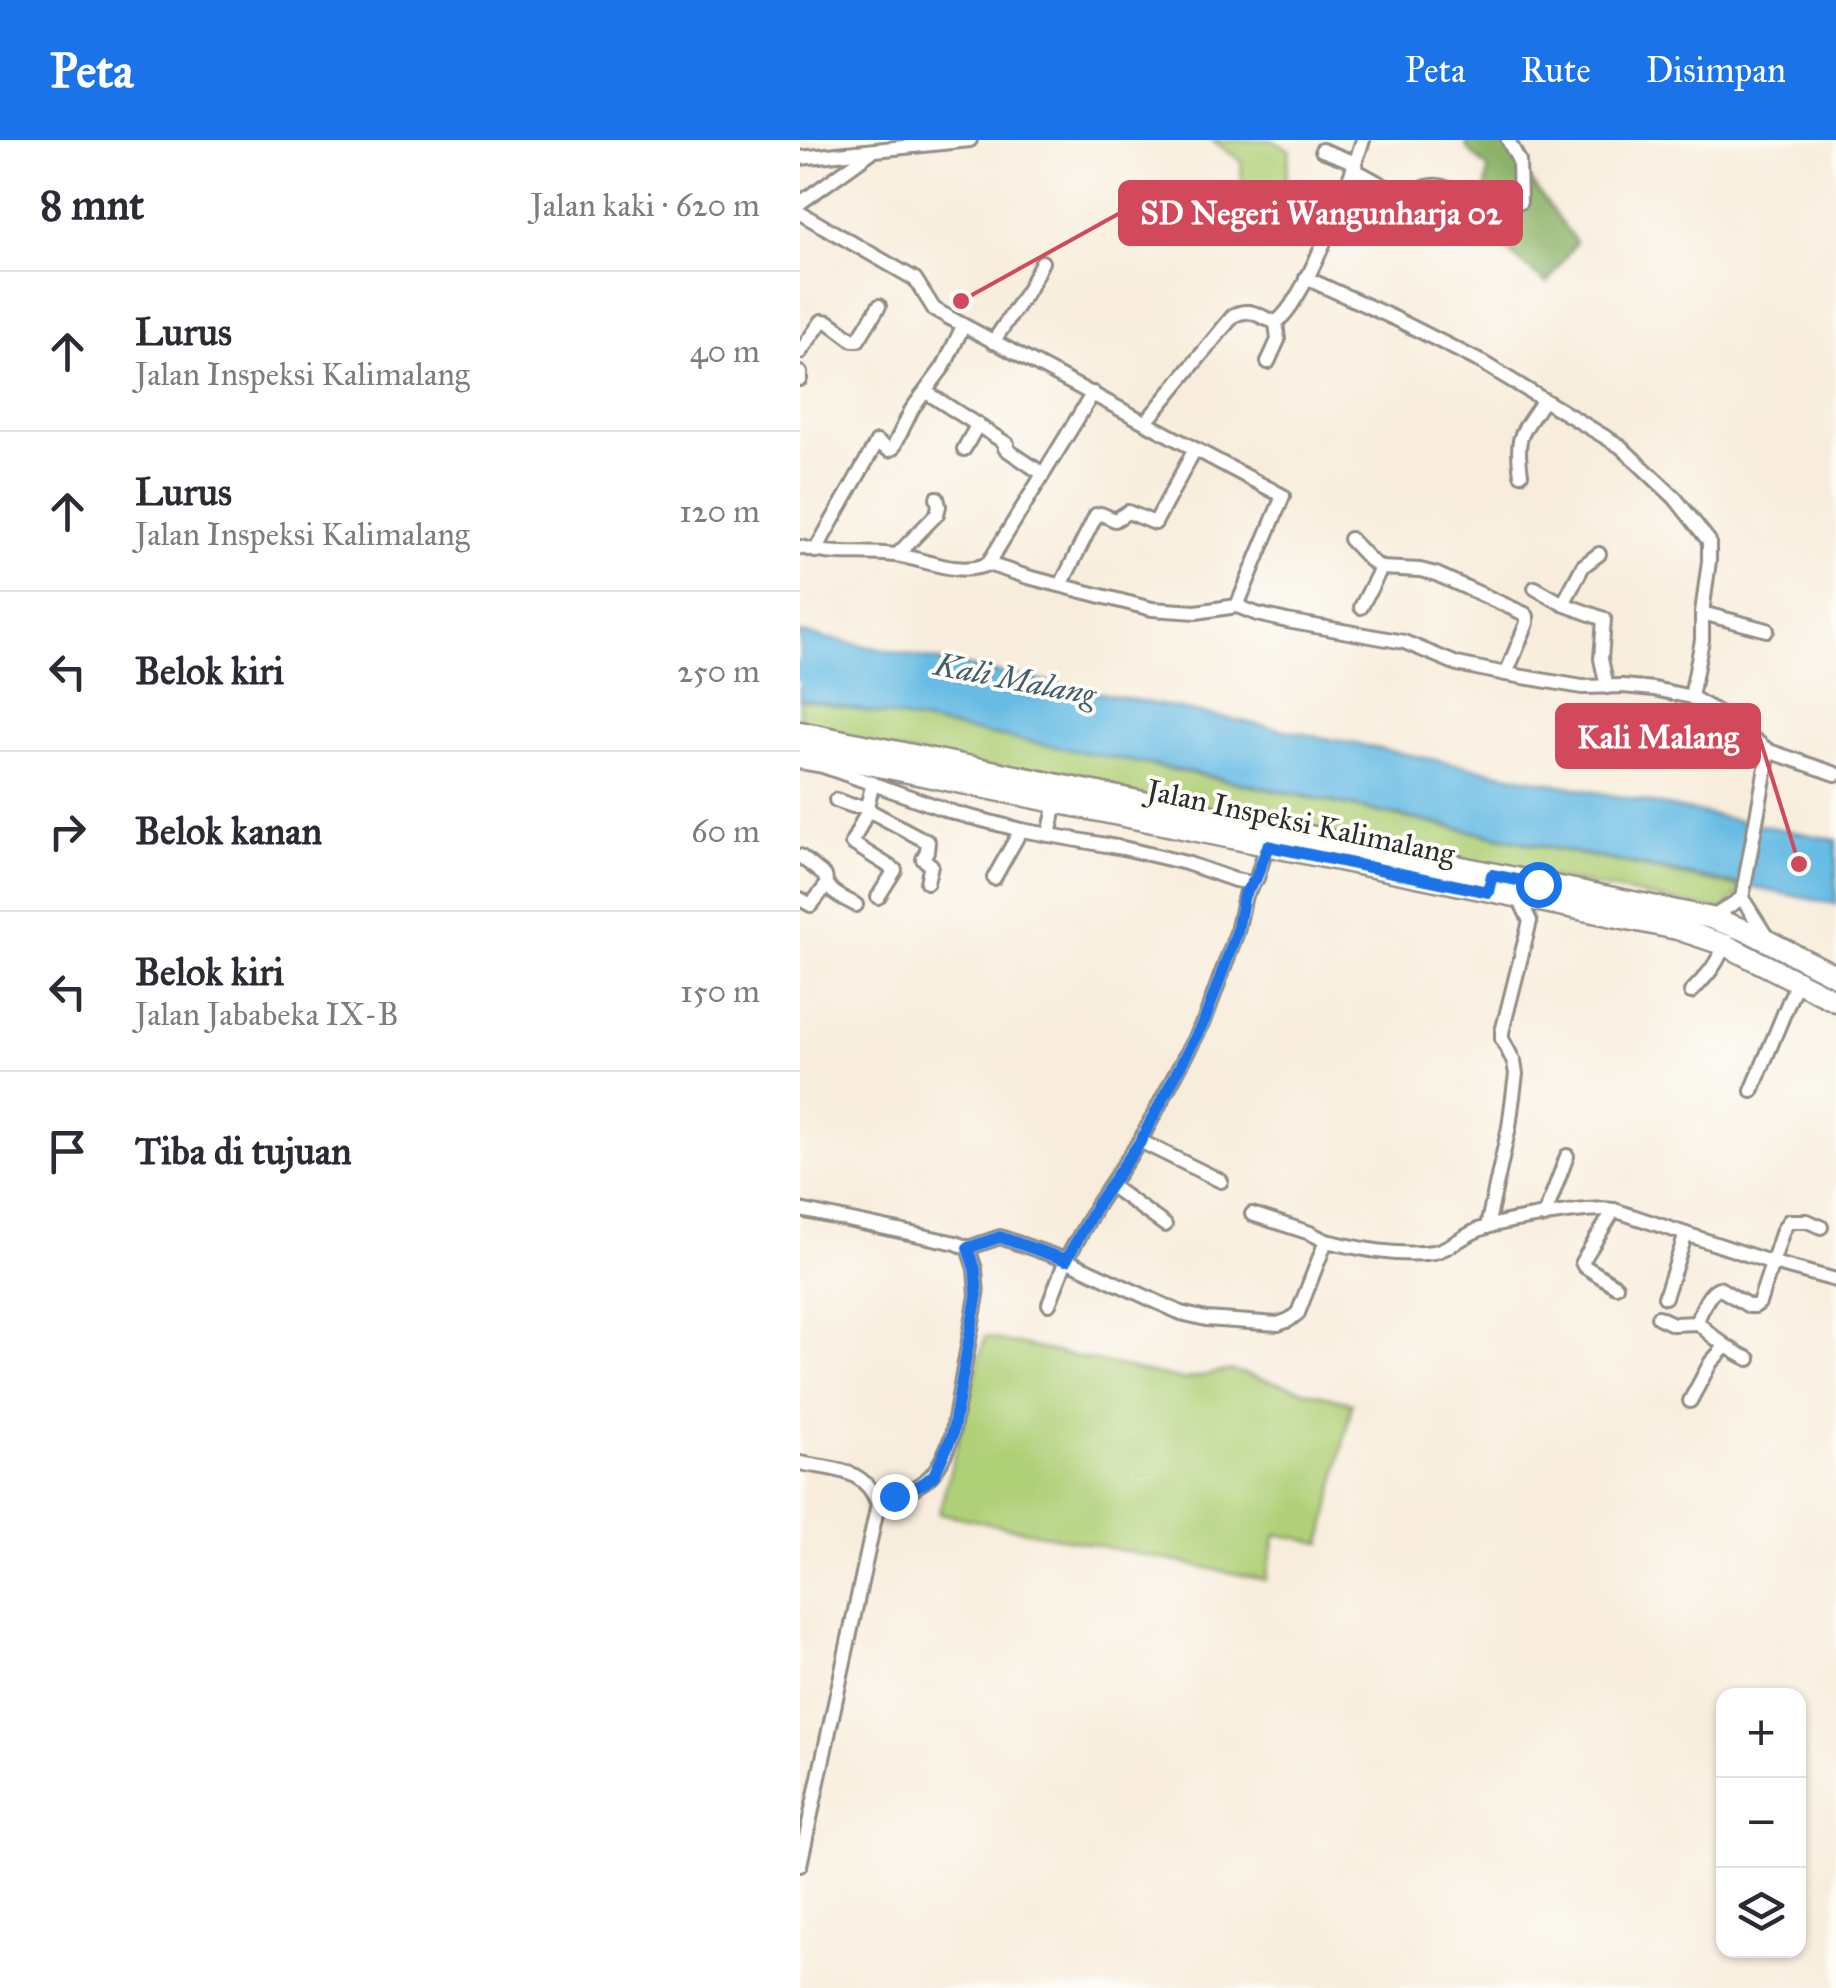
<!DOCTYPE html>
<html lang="id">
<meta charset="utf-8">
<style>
:root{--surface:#fff;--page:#f7f7f7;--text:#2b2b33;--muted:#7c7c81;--line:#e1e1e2;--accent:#1a73e8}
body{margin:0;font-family:"IM FELL Great Primer",serif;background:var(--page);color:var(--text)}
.controls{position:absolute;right:30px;bottom:30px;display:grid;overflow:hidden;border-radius:20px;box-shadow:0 2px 8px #0004}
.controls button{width:90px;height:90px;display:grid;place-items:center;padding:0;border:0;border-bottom:2px solid var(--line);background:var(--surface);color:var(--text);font:50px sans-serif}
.stop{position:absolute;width:30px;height:30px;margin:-22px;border:8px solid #1a73e8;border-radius:50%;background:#fff}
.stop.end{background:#1a73e8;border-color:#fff;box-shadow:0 2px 10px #0008}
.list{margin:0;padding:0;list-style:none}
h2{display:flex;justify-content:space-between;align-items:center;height:130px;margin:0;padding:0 40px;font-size:42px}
h2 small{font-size:32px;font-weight:400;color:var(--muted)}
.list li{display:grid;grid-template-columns:65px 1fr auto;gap:30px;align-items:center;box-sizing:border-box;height:160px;padding:0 40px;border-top:2px solid var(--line)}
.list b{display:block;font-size:38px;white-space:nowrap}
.list p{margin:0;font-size:32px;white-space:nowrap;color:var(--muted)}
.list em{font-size:32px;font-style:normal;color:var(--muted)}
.icon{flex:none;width:55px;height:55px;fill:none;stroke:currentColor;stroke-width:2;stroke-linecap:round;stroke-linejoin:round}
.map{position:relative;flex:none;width:1036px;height:1848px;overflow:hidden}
header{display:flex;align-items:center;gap:60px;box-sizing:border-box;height:140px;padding:0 50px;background:var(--accent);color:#fff}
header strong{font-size:48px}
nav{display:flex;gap:55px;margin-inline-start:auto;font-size:35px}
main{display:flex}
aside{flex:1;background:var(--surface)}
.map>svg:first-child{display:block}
</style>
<header>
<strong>Peta</strong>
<nav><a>Peta</a><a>Rute</a><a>Disimpan</a></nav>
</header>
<main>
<aside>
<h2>8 mnt<small>Jalan kaki · 620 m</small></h2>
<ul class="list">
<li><svg class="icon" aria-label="ahead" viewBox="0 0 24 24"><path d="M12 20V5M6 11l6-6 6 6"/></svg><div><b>Lurus</b><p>Jalan Inspeksi Kalimalang</p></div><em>40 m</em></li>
<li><svg class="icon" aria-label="ahead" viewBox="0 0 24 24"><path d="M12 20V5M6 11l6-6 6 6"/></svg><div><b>Lurus</b><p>Jalan Inspeksi Kalimalang</p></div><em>120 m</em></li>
<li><svg class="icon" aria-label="left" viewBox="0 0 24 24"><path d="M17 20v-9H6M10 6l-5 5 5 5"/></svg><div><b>Belok kiri</b></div><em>250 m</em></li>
<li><svg class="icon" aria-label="right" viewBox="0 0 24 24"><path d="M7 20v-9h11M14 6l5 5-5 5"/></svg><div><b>Belok kanan</b></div><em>60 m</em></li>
<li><svg class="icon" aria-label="left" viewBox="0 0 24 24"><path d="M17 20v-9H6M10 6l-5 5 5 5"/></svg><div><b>Belok kiri</b><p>Jalan Jababeka IX-B</p></div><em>150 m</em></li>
<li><svg class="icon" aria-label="arrive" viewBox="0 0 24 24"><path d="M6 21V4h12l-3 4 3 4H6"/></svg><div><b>Tiba di tujuan</b></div></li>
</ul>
</aside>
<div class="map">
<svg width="1036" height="1848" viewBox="0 0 1036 1848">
<rect width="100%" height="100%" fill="#fdfcf7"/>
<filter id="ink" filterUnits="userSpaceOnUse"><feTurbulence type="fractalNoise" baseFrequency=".01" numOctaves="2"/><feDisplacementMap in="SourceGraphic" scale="20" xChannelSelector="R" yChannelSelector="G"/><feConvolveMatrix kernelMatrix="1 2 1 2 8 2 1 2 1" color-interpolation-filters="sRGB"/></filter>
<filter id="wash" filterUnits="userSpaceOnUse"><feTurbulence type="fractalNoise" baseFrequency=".0048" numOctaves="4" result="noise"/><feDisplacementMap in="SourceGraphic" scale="40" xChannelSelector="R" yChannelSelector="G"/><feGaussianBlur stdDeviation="2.25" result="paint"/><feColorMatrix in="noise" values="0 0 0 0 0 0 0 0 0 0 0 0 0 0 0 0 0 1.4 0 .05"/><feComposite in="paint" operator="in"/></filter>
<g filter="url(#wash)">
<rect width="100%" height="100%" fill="#f8eddc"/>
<!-- green -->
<g fill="#b0d078" stroke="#6e7e52" stroke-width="2.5">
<polygon points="412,0 472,0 490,10 483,60 443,69 441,21"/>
<polygon points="0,559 271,609 943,748 923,771 0,592"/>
<polygon points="185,1197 383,1240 430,1230 552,1263 522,1403 476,1394 466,1440 139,1373"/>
</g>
<!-- forest -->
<polygon fill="#8cb268" stroke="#5c6e4a" stroke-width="2.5" points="666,0 713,0 716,21 776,102 747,144 681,89 688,29 667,9"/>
<!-- water -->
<polygon fill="#68bce4" stroke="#4a7488" stroke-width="2.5" points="0,493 1036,700 1036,764 773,712 390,632 0,559"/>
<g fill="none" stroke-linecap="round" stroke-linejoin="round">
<!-- river -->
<g stroke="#68bce4" stroke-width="22">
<polyline points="0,530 286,586"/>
<polyline points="322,593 640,654"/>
<polyline points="733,672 750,676"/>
</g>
</g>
</g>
<g filter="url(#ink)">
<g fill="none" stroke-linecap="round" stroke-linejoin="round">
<defs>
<g id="minor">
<polyline points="708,0 719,21 720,62"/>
<polyline points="522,10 556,23"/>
<polyline points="0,18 170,0"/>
<path d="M553 29 606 58C634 38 643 45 671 61"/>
<polyline points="0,63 71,12"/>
<polyline points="0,73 115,139 134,169 148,177 483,356 437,466"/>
<polyline points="506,138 596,179 683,223 820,306 875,358 909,401 909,421 902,473 902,500 891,557"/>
<polyline points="193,202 228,150 242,122"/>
<polyline points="0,212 22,181 29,182 53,200 58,200 79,166"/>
<polyline points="468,222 478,200 476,182"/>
<polyline points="0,233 0,239"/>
<polyline points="126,252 207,304 205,308 209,311 243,334"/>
<path d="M346 282 433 176C450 166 458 177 476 182 505 163 551 37 563 0"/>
<polyline points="164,309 178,284"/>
<path d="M721 334C715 293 722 294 743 261"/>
<polyline points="550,399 570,420 581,428 620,430 636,434 725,474 727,476 727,483 706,534"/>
<path d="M0 407C35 417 61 411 95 415 127 419 156 437 188 424L228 437 352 469 396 472 437 466 457 474 487 481 604 502 657 524 706 534 782 547 823 546 854 549 891 557 919 573 969 611 942 758 968 799"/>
<polyline points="15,411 77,302 89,310 93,308 112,269 144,226 163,186"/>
<polyline points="97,415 137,374 139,366 137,358"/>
<polyline points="188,424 293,253"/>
<polyline points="261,445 296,375 301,374 315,380 328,372 355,383 395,309"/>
<polyline points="735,448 763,464 804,479 801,519 807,547"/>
<polyline points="763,464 783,426 799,414"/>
<polyline points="561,467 581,428"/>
<polyline points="902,473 967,490"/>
<polyline points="969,611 1036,634"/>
<polyline points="0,622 23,626 155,673 221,690 323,708 386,723 435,740 452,743"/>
<polyline points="73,643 67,666 72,672 128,702 127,711 123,719 131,725 127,742"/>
<polyline points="36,660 53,666 67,666 66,674 52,703 95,730 78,757"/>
<polyline points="249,695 256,663"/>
<path d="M0 716 25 736C27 753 42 757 56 765"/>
<polyline points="194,738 221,690"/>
<polyline points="0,759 11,765 26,746"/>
<polyline points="911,778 942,758"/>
<path d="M891 852C907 836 919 823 925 801"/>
<polyline points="952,951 999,837"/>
<polyline points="340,1001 421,1041"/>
<polyline points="311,1046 365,1085"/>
<path d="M0 1070 156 1103 168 1108 175 1129 177 1155 152 1296C133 1347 124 1342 78 1364"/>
<polyline points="814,1070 782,1122 784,1126 816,1146"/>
<polyline points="452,1074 510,1093 526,1101"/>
<polyline points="744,1077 767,1016"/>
<polyline points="687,1087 709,987 716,934 714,922 702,899 702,892 730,781 719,758"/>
<path d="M168 1108 200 1097 266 1120 381 1173 406 1179 478 1184 489 1180 498 1173 526 1101C561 1109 598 1117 634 1112 649 1109 662 1097 676 1091 697 1081 792 1066 814 1070L973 1123 1036 1140"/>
<polyline points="865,1157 886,1094"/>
<polyline points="249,1164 266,1120 298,1063 340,1001 405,879 437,792 445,755 457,738 468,702"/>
<polyline points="858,1177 873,1184 898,1183"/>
<path d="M949 1219C931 1211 909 1195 897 1181 902 1170 908 1152 919 1148L949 1166H955L959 1163 983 1090 989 1081H1007L1021 1087"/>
<polyline points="890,1261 911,1222 925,1207"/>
<path d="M0 1323C34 1330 64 1327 78 1364"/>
<polyline points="0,1725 78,1364"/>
</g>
<g id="primary">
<polyline points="0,592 911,778 950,792 1036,836"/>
<polyline points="0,610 877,789 925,805 1036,861"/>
</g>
</defs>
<!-- minor casing -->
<use href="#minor" stroke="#928c84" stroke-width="18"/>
<!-- primary casing -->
<use href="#primary" stroke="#928c84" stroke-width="25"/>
<!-- minor -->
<use href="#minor" stroke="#fff" stroke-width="12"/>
<!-- primary -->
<use href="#primary" stroke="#fff" stroke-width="20"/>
</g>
</g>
<g fill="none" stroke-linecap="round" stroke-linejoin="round" filter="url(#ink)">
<!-- route -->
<polyline stroke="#1a73e8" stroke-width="12" points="94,1356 124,1343 134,1335 152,1296 177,1155 175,1129 168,1108 200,1097 266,1120 298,1063 340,1002 405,879 437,792 444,755 456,738 468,706 688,752 692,735 738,744"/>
</g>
<g text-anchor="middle" stroke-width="8" stroke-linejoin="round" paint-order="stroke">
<!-- street labels -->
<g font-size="30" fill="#2b2b2b" stroke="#fdfcf7">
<text transform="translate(501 682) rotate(12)" y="10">Jalan Inspeksi Kalimalang</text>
</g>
<!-- water labels -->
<g font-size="32" font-style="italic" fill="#405e6c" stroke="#fdfcf7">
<text transform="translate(215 539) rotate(11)" y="11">Kali Malang</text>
</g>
</g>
<!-- callouts -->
<path fill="none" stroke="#d1495b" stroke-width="4" d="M161 161L320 73M999 724L959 596"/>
<g fill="#d1495b" stroke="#fdfcf7" stroke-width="4">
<circle cx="161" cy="161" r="10"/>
<circle cx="999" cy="724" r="10"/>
</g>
<g fill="#d1495b" stroke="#d1495b" stroke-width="4">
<rect x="320" y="42" width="401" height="62" rx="10"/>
<rect x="757" y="565" width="202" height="62" rx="10"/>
</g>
<g font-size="32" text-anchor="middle" font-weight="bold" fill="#fff">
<text x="521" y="84">SD Negeri Wangunharja 02</text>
<text x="858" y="608">Kali Malang</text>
</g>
</svg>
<div class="controls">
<button>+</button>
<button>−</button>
<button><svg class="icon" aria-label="layers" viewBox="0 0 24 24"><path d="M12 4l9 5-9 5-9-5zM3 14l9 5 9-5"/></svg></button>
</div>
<div class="stop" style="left:738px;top:744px"></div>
<div class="stop end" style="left:94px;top:1356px"></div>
</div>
</main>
